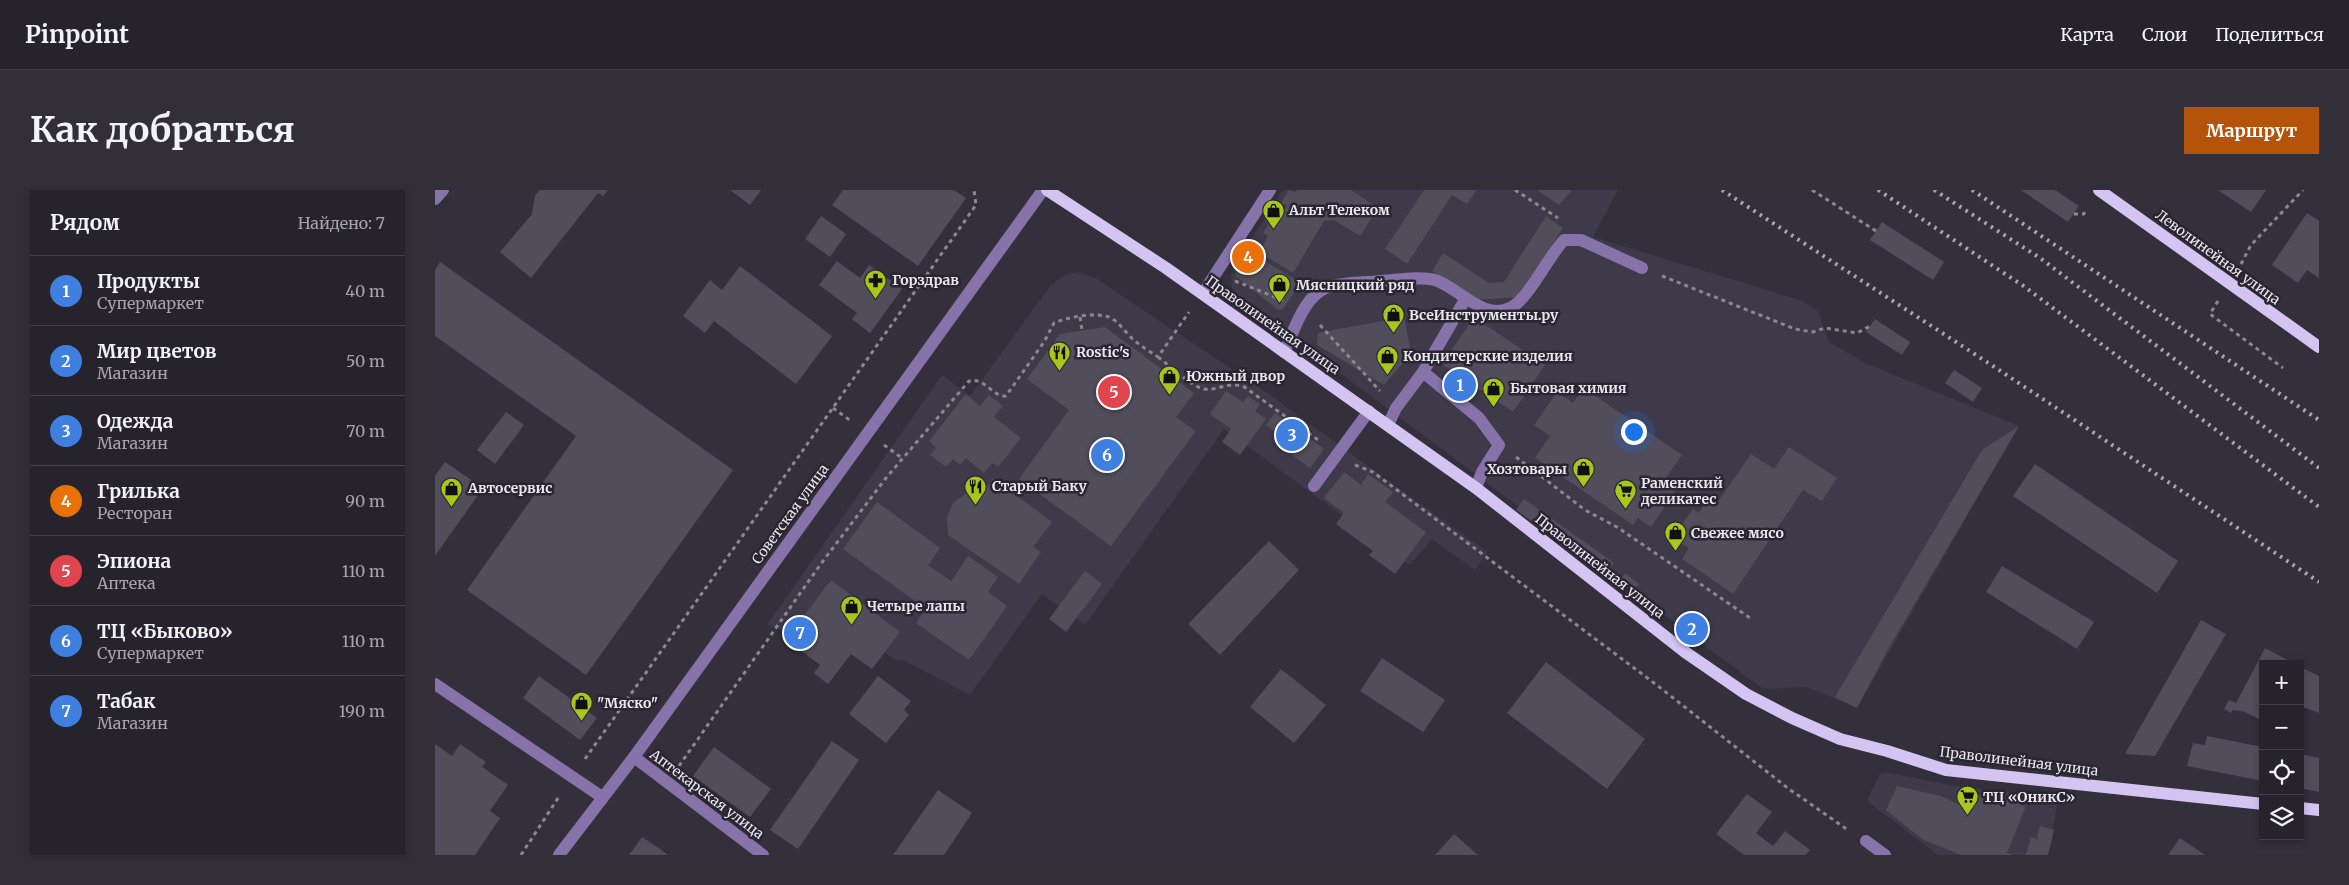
<!DOCTYPE html>
<html lang="ru">
<meta charset="utf-8">
<style>
:root{--surface:#26232c;--page:#322f38;--text:#f1f3f6;--muted:#a4a4a9;--line:#424048;--accent:#b45309}
body{margin:0;font-family:Merriweather,serif;background:var(--page);color:var(--text)}
.controls{position:absolute;right:15px;bottom:15px;display:grid;overflow:hidden;border-radius:0px;box-shadow:0 2px 8px #0003}
.controls button{width:45px;height:45px;display:grid;place-items:center;padding:0;border:0;border-bottom:1px solid var(--line);background:var(--surface);color:var(--text);font:25px sans-serif}
.you{position:absolute;left:1198px;top:241px;width:18px;height:18px;margin:-12px;border:4px solid #fff;border-radius:50%;background:#1a73e8;box-shadow:0 0 0 8px #1a73e833}
.badge{display:grid;place-items:center;width:32px;height:32px;border-radius:50%;background:var(--accent);color:#fff;font-size:16px;font-weight:700}
.pin{position:absolute;translate:-50% -50%;border:2px solid #fff;box-shadow:0 1px 5px #0006}
.list{margin:0;padding:0;list-style:none}
h2{display:flex;justify-content:space-between;align-items:center;height:65px;margin:0;padding:0 20px;font-size:21px}
h2 small{font-size:16px;font-weight:400;color:var(--muted)}
.list li{display:grid;grid-template-columns:32px 1fr auto;gap:15px;align-items:center;box-sizing:border-box;height:70px;padding:0 20px;border-top:1px solid var(--line)}
.list b{display:block;font-size:19px;white-space:nowrap}
.list p{margin:0;font-size:16px;white-space:nowrap;color:var(--muted)}
.list em{font-size:16px;font-style:normal;color:var(--muted)}
.icon{flex:none;width:28px;height:28px;fill:none;stroke:currentColor;stroke-width:2;stroke-linecap:round;stroke-linejoin:round}
.map{position:relative;flex:none;width:1884px;height:665px;overflow:hidden;border-radius:0px}
header{display:flex;align-items:center;gap:30px;box-sizing:border-box;height:70px;padding:0 25px;background:var(--surface);border-bottom:1px solid var(--line)}
header strong{font-size:24px}
nav{display:flex;gap:28px;margin-inline-start:auto;font-size:18px}
.intro{display:flex;align-items:center;justify-content:space-between;box-sizing:border-box;height:120px;padding:0 30px}
h1{margin:0;font-size:35px}
.button{padding:12px 22px;border-radius:0px;background:var(--accent);color:#fff;font-size:18px;font-weight:700}
main{display:flex;gap:30px;padding:0 30px}
aside{flex:1;background:var(--surface);border-radius:0px;box-shadow:0 2px 8px #0003}
.map>svg:first-child{display:block}
</style>
<header>
<strong>Pinpoint</strong>
<nav><a>Карта</a><a>Слои</a><a>Поделиться</a></nav>
</header>
<div class="intro"><h1>Как добраться</h1><a class="button">Маршрут</a></div>
<main>
<aside>
<h2>Рядом<small>Найдено: 7</small></h2>
<ul class="list">
<li><span class="badge" style="background:#3f7fe0">1</span><div><b>Продукты</b><p>Супермаркет</p></div><em>40 m</em></li>
<li><span class="badge" style="background:#3f7fe0">2</span><div><b>Мир цветов</b><p>Магазин</p></div><em>50 m</em></li>
<li><span class="badge" style="background:#3f7fe0">3</span><div><b>Одежда</b><p>Магазин</p></div><em>70 m</em></li>
<li><span class="badge" style="background:#e8710a">4</span><div><b>Грилька</b><p>Ресторан</p></div><em>90 m</em></li>
<li><span class="badge" style="background:#e0444e">5</span><div><b>Эпиона</b><p>Аптека</p></div><em>110 m</em></li>
<li><span class="badge" style="background:#3f7fe0">6</span><div><b>ТЦ «Быково»</b><p>Супермаркет</p></div><em>110 m</em></li>
<li><span class="badge" style="background:#3f7fe0">7</span><div><b>Табак</b><p>Магазин</p></div><em>190 m</em></li>
</ul>
</aside>
<div class="map">
<svg width="1884" height="665" viewBox="0 0 1884 665">
<rect width="100%" height="100%" fill="#332f3b"/>
<!-- built -->
<g fill="#3f3a4a">
<polygon points="848,0 1183,0 1158,47 1368,111 1383,121 1394,152 1430,173 1584,236 1422,518 1372,497 1328,499 806,109 797,99 796,85 799,76"/>
<polygon points="643,82 661,88 832,203 1052,362 1040,380 997,349 975,375 789,239 650,435 607,404 535,505 468,470 463,471 423,446 406,459 332,435 507,185 535,206 616,95 630,85"/>
<polygon points="1450,582 1520,596 1623,607 1619,634 1610,665 1503,665 1433,612 1433,608 1445,584"/>
</g>
<!-- building -->
<g fill="#514d5a">
<polygon points="105,0 173,0 168,6 163,3 96,88 65,62 97,24 100,5"/>
<polygon points="295,0 326,0 315,15"/>
<polygon points="408,0 519,0 531,8 483,76 397,15"/>
<polygon points="854,0 860,2 862,0 916,0 943,18 925,46 899,30 889,31 858,83 824,62 833,46 828,43 836,30 841,33 852,16 846,13"/>
<polygon points="989,0 1042,0 1032,14 1017,5 972,74 950,59"/>
<polygon points="1102,0 1137,0 1124,15"/>
<polygon points="1586,0 1620,0 1644,16 1633,32"/>
<polygon points="1783,0 1831,0 1816,22"/>
<polygon points="1872,23 1884,31 1884,88 1872,80 1863,93 1837,75"/>
<polygon points="386,26 411,44 395,67 370,49"/>
<polygon points="1111,26 1128,38 1083,107 1042,110 997,81 1008,63 1054,93 1069,92"/>
<polygon points="1447,32 1509,72 1498,90 1435,50"/>
<polygon points="812,60 866,93 848,119 843,120 801,86 801,79"/>
<polygon points="402,71 425,88 434,75 467,99 435,143 417,129 422,123 384,95"/>
<polygon points="5,72 298,280 151,485 32,400 141,246 0,146 0,80"/>
<polygon points="305,76 397,146 361,194 279,131 270,143 248,126 275,90 287,100"/>
<polygon points="969,127 976,163 949,195 882,155 883,143"/>
<polygon points="1039,127 1110,175 1078,222 1007,174"/>
<polygon points="1440,129 1475,152 1467,165 1431,142"/>
<polygon points="670,137 759,203 741,227 761,241 676,356 584,289 634,220 592,189 625,144"/>
<polygon points="1519,180 1547,198 1538,212 1510,193"/>
<polygon points="1149,198 1247,265 1230,289 1243,297 1216,337 1203,328 1198,335 1100,268 1115,246 1099,235 1122,202 1138,213"/>
<polygon points="791,201 808,212 813,206 825,214 820,221 831,229 805,265 787,252 796,239 775,224"/>
<polygon points="531,204 545,216 554,205 568,216 559,227 586,248 563,277 557,273 549,283 531,268 525,275 518,269 511,277 495,265 501,258 494,251"/>
<polygon points="71,222 89,235 60,274 42,260"/>
<polygon points="840,223 889,259 875,278 853,262 858,255 831,235"/>
<polygon points="1584,236 1452,461 1422,518 1400,507 1547,260"/>
<polygon points="1354,257 1402,288 1387,311 1368,300 1298,404 1247,369 1254,358 1238,347 1258,319 1264,323 1274,307 1282,313 1316,264 1339,279"/>
<polygon points="10,272 48,298 0,366 0,286"/>
<polygon points="1600,274 1743,371 1722,403 1578,306"/>
<polygon points="909,282 926,295 933,284 958,302 950,312 991,342 960,384 934,365 938,361 901,334 909,323 889,308"/>
<polygon points="558,288 617,332 598,357 606,362 584,394 513,345 512,327 518,313 534,301 548,302"/>
<polygon points="1089,309 1179,373 1171,384 1081,320"/>
<polygon points="442,312 505,358 493,375 516,391 533,366 563,387 553,402 572,416 534,470 481,433 491,419 408,359"/>
<polygon points="834,351 864,380 785,465 753,434"/>
<polygon points="1567,376 1659,432 1642,459 1551,402"/>
<polygon points="650,381 667,394 631,442 614,429"/>
<polygon points="1190,383 1204,394 1198,402 1184,392"/>
<polygon points="396,390 465,442 437,479 416,464 393,494 379,483 385,475 351,449"/>
<polygon points="1247,423 1263,423 1276,433 1261,453 1238,435"/>
<polygon points="1766,430 1791,444 1720,566 1690,564"/>
<polygon points="1830,458 1860,474 1828,474 1828,527 1826,530 1810,522 1798,520 1796,523 1789,519 1794,510 1801,513"/>
<polygon points="947,468 1010,510 988,542 925,501"/>
<polygon points="1111,472 1210,549 1172,599 1072,523"/>
<polygon points="1865,477 1884,486 1884,523 1865,516"/>
<polygon points="846,479 891,515 859,553 815,517"/>
<polygon points="104,486 162,528 145,550 88,508"/>
<polygon points="443,486 476,511 469,520 474,525 451,553 414,524"/>
<polygon points="1772,546 1828,557 1828,591 1752,576 1758,553 1770,555"/>
<polygon points="397,551 424,570 363,659 335,640"/>
<polygon points="0,554 17,566 25,554 51,572 47,577 73,595 55,621 65,628 40,665 0,665"/>
<polygon points="279,557 336,599 315,627 258,586"/>
<polygon points="1865,564 1884,568 1884,602 1865,598"/>
<polygon points="1462,596 1506,606 1523,614 1527,603 1586,611 1585,615 1591,616 1572,663 1578,665 1526,665 1487,649 1451,620"/>
<polygon points="503,600 537,623 509,665 458,665"/>
<polygon points="1312,604 1337,622 1321,643 1338,656 1350,641 1375,660 1371,665 1309,665 1281,644"/>
<polygon points="1605,636 1619,640 1613,665 1591,665 1596,647 1602,649"/>
<polygon points="1019,644 1043,665 1000,665"/>
<polygon points="207,647 225,659 233,665 194,665"/>
<polygon points="1745,648 1770,665 1733,665"/>
</g>
<g fill="none" stroke-linecap="round" stroke-linejoin="round">
<!-- path -->
<g stroke="#8c8892" stroke-width="3" stroke-dasharray="4 4" stroke-linecap="butt">
<polyline points="1080,0 1123,28"/>
<polyline points="1377,0 1441,41"/>
<polyline points="1639,24 1649,24 1650,18"/>
<polyline points="1806,74 1816,55 1868,0"/>
<polyline points="1227,86 1360,139 1378,142 1390,138 1422,143 1435,136"/>
<polyline points="800,91 850,111"/>
<polyline points="1783,111 1775,124 1848,178"/>
<polyline points="645,127 647,140"/>
<polyline points="885,135 945,201"/>
<path d="M723 167C734 175 757 197 769 199 782 201 791 192 808 196L886 252"/>
<polyline points="398,218 416,231"/>
<polyline points="449,255 467,268"/>
<polyline points="1081,267 1150,320 1182,337 1318,430"/>
<polyline points="920,275 938,282 1223,496 1354,599 1413,640"/>
<polyline points="150,569 541,15 539,0"/>
<path d="M244 576 385 375 451 288 534 191C550 187 557 207 571 206L609 152 619 133C633 127 659 122 674 127 685 132 691 144 700 151 707 157 716 162 723 167L754 122"/>
<polyline points="86,665 125,605"/>
</g>
<!-- minor -->
<g stroke="#8773aa" stroke-width="12">
<polyline points="0,9 8,0"/>
<polyline points="768,103 835,0"/>
<path d="M849 162C859 141 869 105 893 97 910 92 930 93 946 91 963 90 984 86 1000 90 1023 97 1048 131 1075 118 1094 109 1112 68 1129 50H1146L1207 78"/>
<polyline points="988,182 1044,228 1064,255 1047,282 1041,298"/>
<polyline points="953,235 961,218 988,182 1031,108"/>
<polyline points="879,296 934,221"/>
<polyline points="0,494 167,607"/>
<polyline points="199,567 328,665"/>
<polyline points="1431,651 1450,665"/>
<polyline points="124,665 199,567 608,0"/>
</g>
<!-- major -->
<g stroke="#d3c4f1" stroke-width="12">
<polyline points="612,0 731,78 1041,298 1250,462 1311,504 1357,528 1405,549 1452,561 1511,580 1828,614"/>
<polyline points="1664,0 1884,157"/>
<polyline points="1865,618 1884,620"/>
</g>
<!-- rail -->
<g stroke="#a9a6af" stroke-width="4" stroke-dasharray="2.5 5" stroke-linecap="butt">
<polyline points="1287,0 1558,176 1884,392"/>
<polyline points="1443,0 1590,97 1884,317"/>
<polyline points="1499,0 1605,68 1884,278"/>
<polyline points="1537,0 1884,230"/>
</g>
</g>
<!-- icons -->
<defs>
<symbol id="shop-pin" viewBox="-11 -11 22 30"><path d="M0 17L-7.5 6A9.5 9.5 0 1 1 7.5 6Z" fill="#a9c71b" stroke="#292531"/><path d="M-5-2.5h2.3a2.7 3.5 0 0 1 5.4 0H5L5.5 6h-11ZM-1.5-2.5h3a1.5 2.3 0 0 0-3 0Z" fill="#111"/></symbol>
<symbol id="pharmacy-pin" viewBox="-11 -11 22 30"><path d="M0 17L-7.5 6A9.5 9.5 0 1 1 7.5 6Z" fill="#a9c71b" stroke="#292531"/><path d="M-2-6h4v4h4v4h-4v4h-4v-4h-4v-4h4Z" fill="#111"/></symbol>
<symbol id="restaurant-pin" viewBox="-11 -11 22 30"><path d="M0 17L-7.5 6A9.5 9.5 0 1 1 7.5 6Z" fill="#a9c71b" stroke="#292531"/><path d="M-5-6h1v4h1v-4h1v4h1v-4h1v5L-1.5 .5V6h-2V.5L-5-1ZM5-6V6H3V1.5H1.5Q1.5-4 5-6Z" fill="#111"/></symbol>
<symbol id="supermarket-pin" viewBox="-11 -11 22 30"><path d="M0 17L-7.5 6A9.5 9.5 0 1 1 7.5 6Z" fill="#a9c71b" stroke="#292531"/><path d="M-6-5.5h2.5l.6 2H6L4.5 2H-2.5L-4.4-4H-6ZM-1.5 3.2a1.3 1.3 0 1 0 .1 0ZM3 3.2a1.3 1.3 0 1 0 .1 0Z" fill="#111"/></symbol>
</defs>
<g fill-rule="evenodd">
<use href="#shop-pin" x="826" y="8" width="25" height="34"/>
<use href="#pharmacy-pin" x="428" y="78" width="25" height="34"/>
<use href="#shop-pin" x="832" y="82" width="25" height="34"/>
<use href="#shop-pin" x="946" y="112" width="25" height="34"/>
<use href="#restaurant-pin" x="612" y="150" width="25" height="34"/>
<use href="#shop-pin" x="940" y="154" width="25" height="34"/>
<use href="#shop-pin" x="722" y="174" width="25" height="34"/>
<use href="#shop-pin" x="1046" y="186" width="25" height="34"/>
<use href="#shop-pin" x="1136" y="266" width="25" height="34"/>
<use href="#restaurant-pin" x="528" y="284" width="25" height="34"/>
<use href="#shop-pin" x="4" y="286" width="25" height="34"/>
<use href="#supermarket-pin" x="1178" y="288" width="25" height="34"/>
<use href="#shop-pin" x="1228" y="330" width="25" height="34"/>
<use href="#shop-pin" x="404" y="404" width="25" height="34"/>
<use href="#shop-pin" x="134" y="500" width="25" height="34"/>
<use href="#supermarket-pin" x="1520" y="594" width="25" height="34"/>
</g>
<g text-anchor="middle" stroke-width="5" stroke-linejoin="round" paint-order="stroke">
<!-- poi labels -->
<g font-size="14" font-weight="bold" fill="#e9e6ee" stroke="#292531" text-anchor="start">
<text x="854" y="25">Альт Телеком</text>
<text x="457" y="95">Горздрав</text>
<text x="861" y="100">Мясницкий ряд</text>
<text x="974" y="130">ВсеИнструменты.ру</text>
<text x="641" y="167">Rostic's</text>
<text x="968" y="171">Кондитерские изделия</text>
<text x="751" y="191">Южный двор</text>
<text x="1075" y="203">Бытовая химия</text>
<text x="1132" y="284" text-anchor="end">Хозтовары</text>
<text x="1206" y="298">Раменский<tspan x="1206" dy="16">деликатес</tspan></text>
<text x="557" y="301">Старый Баку</text>
<text x="33" y="303">Автосервис</text>
<text x="1256" y="348">Свежее мясо</text>
<text x="432" y="421">Четыре лапы</text>
<text x="162" y="518">"Мяско"</text>
<text x="1548" y="612">ТЦ «ОникС»</text>
</g>
<!-- street labels -->
<g font-size="14" fill="#e9e6ee" stroke="#292531">
<text transform="translate(1783 67) rotate(36)" y="5">Леволинейная улица</text>
<text transform="translate(838 135) rotate(35)" y="5">Праволинейная улица</text>
<text transform="translate(355 324) rotate(-54)" y="5">Советская улица</text>
<text transform="translate(1165 376) rotate(38)" y="5">Праволинейная улица</text>
<text transform="translate(1584 571) rotate(7)" y="5">Праволинейная улица</text>
<text transform="translate(272 604) rotate(37)" y="5">Аптекарская улица</text>
</g>
</g>
</svg>
<div class="controls">
<button>+</button>
<button>−</button>
<button><svg class="icon" aria-label="locate" viewBox="0 0 24 24"><circle cx="12" cy="12" r="6"/><path d="M12 2v4M12 18v4M2 12h4M18 12h4"/></svg></button>
<button><svg class="icon" aria-label="layers" viewBox="0 0 24 24"><path d="M12 4l9 5-9 5-9-5zM3 14l9 5 9-5"/></svg></button>
</div>
<div class="you"></div>
<div class="pin badge" style="left:1025px;top:195px;background:#3f7fe0">1</div>
<div class="pin badge" style="left:1257px;top:439px;background:#3f7fe0">2</div>
<div class="pin badge" style="left:857px;top:245px;background:#3f7fe0">3</div>
<div class="pin badge" style="left:813px;top:67px;background:#e8710a">4</div>
<div class="pin badge" style="left:679px;top:202px;background:#e0444e">5</div>
<div class="pin badge" style="left:672px;top:265px;background:#3f7fe0">6</div>
<div class="pin badge" style="left:365px;top:443px;background:#3f7fe0">7</div>
</div>
</main>
